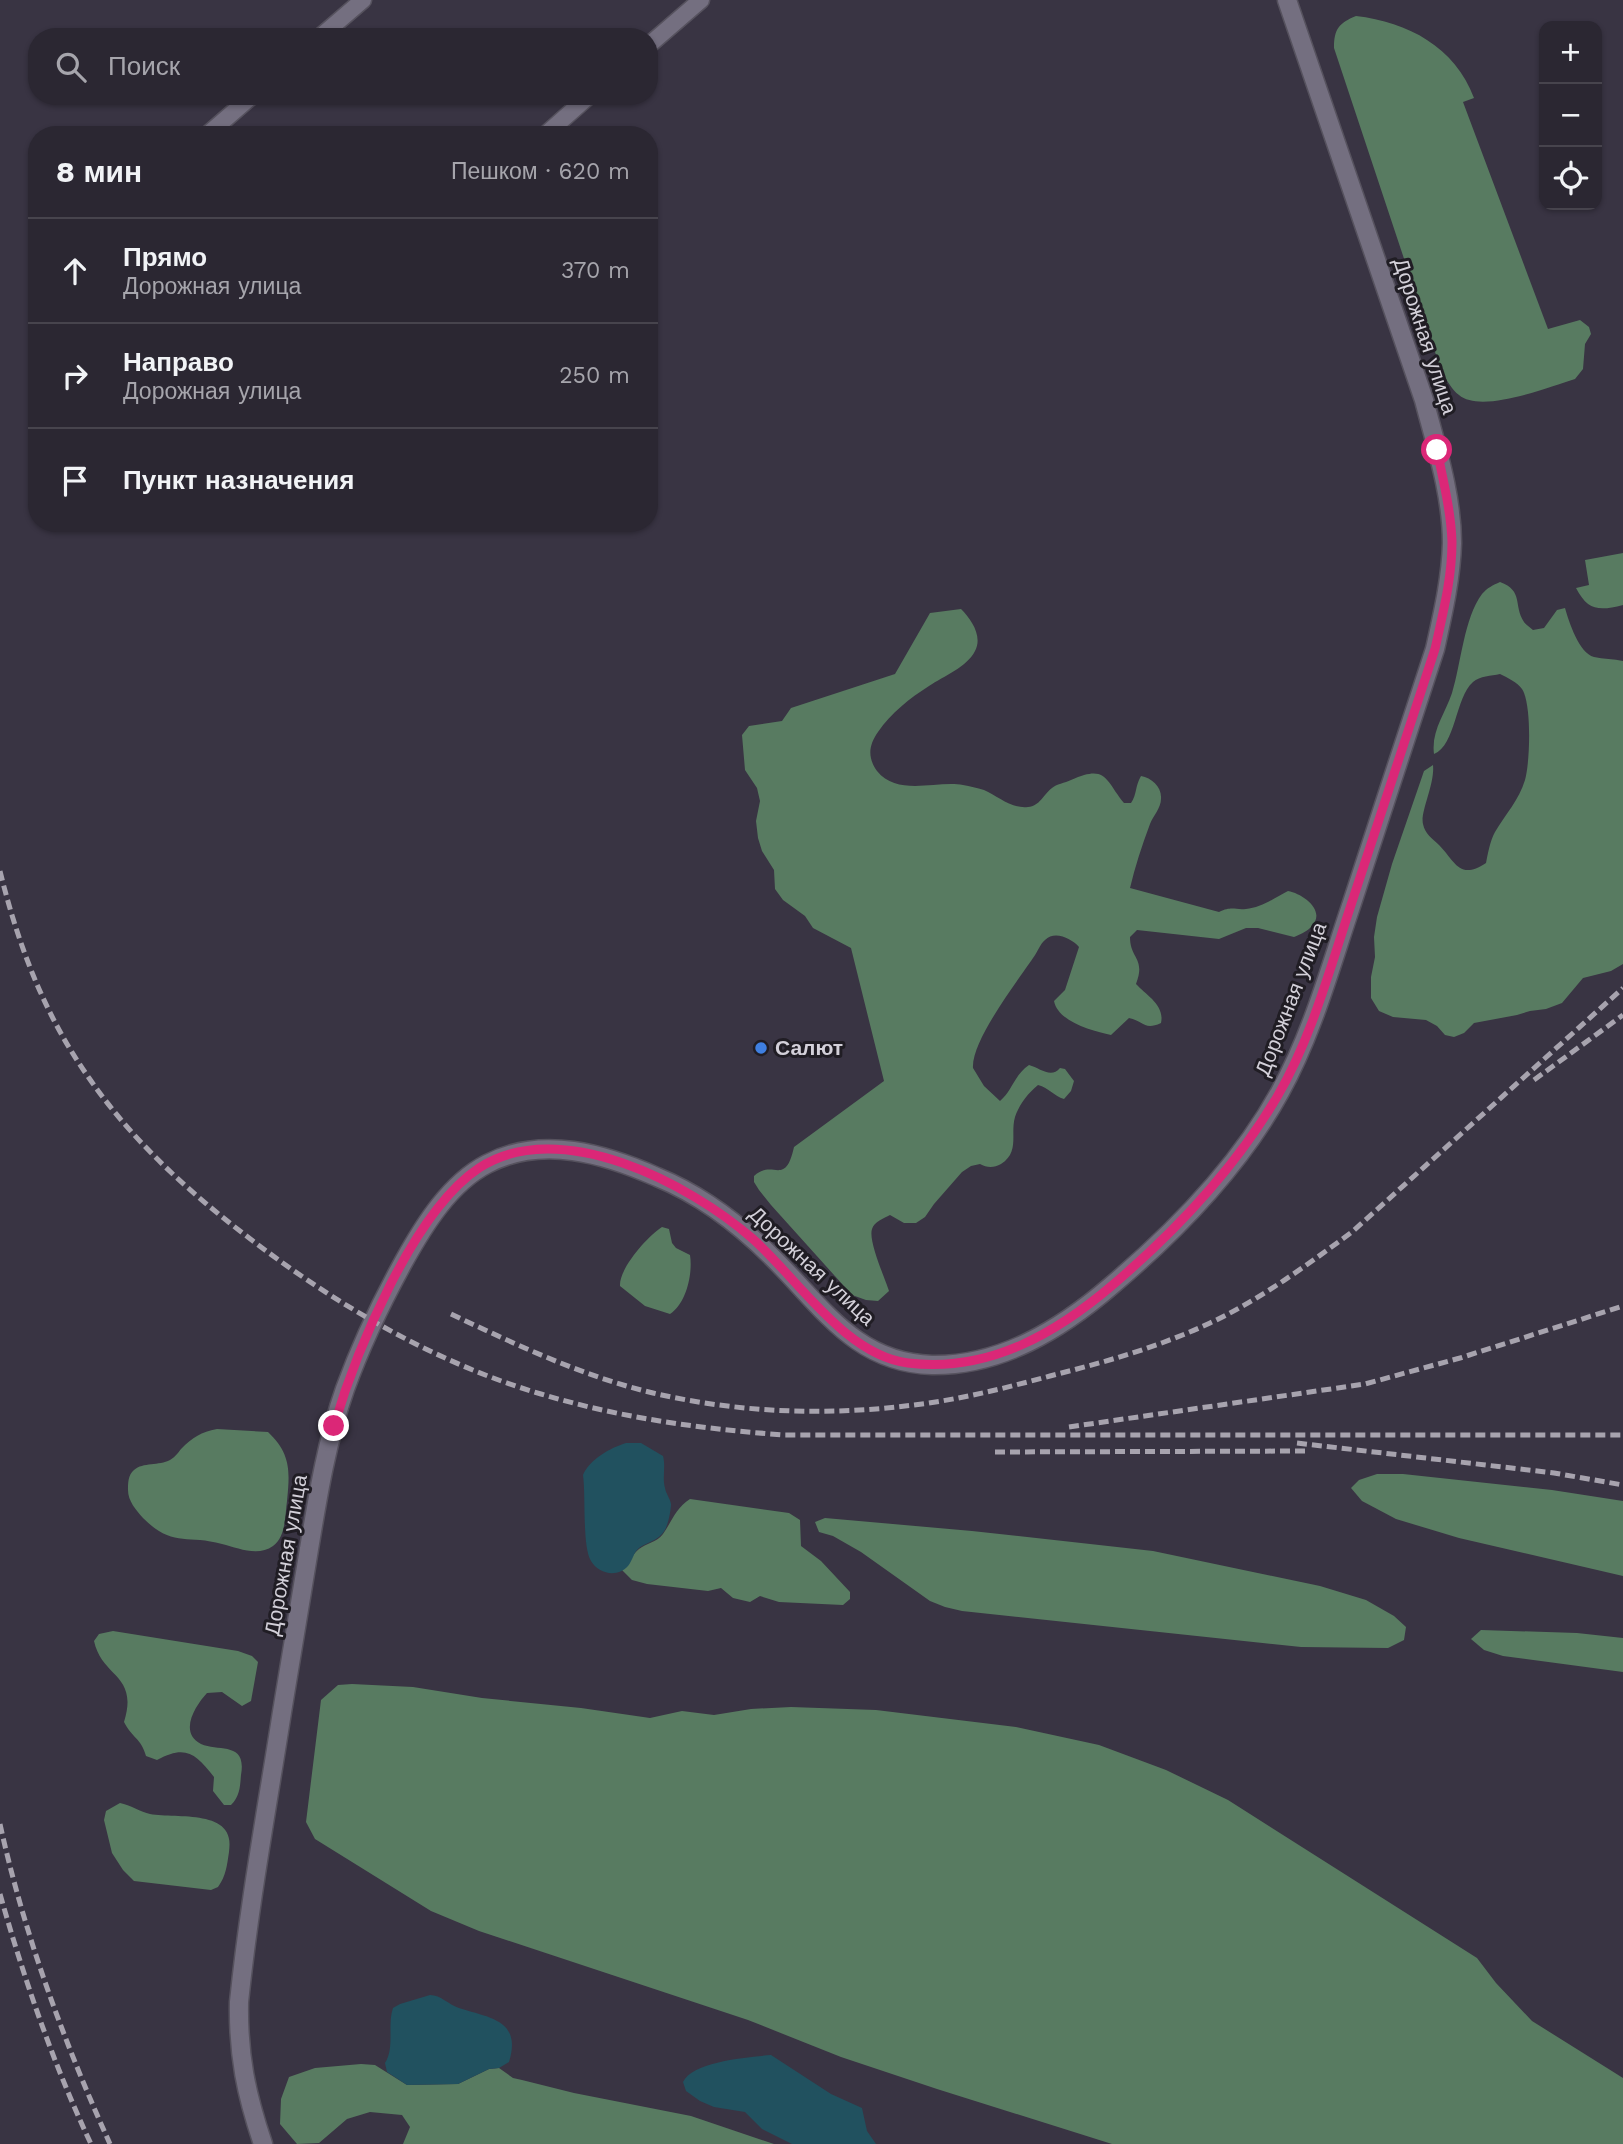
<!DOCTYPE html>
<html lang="ru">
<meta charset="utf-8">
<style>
:root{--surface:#2b2732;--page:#332f3a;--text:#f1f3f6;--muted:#a6a5ac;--line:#47444d}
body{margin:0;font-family:"Work Sans",sans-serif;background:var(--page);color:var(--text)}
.controls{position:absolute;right:21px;top:21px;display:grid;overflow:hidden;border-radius:14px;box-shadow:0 2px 5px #0004}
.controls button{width:63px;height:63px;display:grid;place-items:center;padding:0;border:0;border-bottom:2px solid var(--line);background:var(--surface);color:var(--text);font:35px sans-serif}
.stop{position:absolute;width:21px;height:21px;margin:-16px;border:5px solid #db2777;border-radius:50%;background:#fff}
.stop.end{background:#db2777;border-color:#fff;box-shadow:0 2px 7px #0008}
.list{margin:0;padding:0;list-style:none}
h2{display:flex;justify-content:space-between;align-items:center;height:91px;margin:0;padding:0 28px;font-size:30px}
h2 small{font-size:23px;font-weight:400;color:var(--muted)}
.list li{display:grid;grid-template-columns:46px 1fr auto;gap:21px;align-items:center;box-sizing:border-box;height:105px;padding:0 28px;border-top:2px solid var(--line)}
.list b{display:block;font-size:26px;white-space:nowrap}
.list p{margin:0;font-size:23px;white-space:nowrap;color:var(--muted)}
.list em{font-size:23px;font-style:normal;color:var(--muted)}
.icon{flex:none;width:38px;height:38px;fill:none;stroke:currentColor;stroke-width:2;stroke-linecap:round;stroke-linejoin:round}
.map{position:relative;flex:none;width:1623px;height:2144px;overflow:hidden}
.search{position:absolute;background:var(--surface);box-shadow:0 2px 5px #0004;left:28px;top:28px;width:630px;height:77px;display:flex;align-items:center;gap:18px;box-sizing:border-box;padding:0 24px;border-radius:28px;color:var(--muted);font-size:26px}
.panel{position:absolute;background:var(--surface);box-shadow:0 2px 5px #0004;left:28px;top:126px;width:630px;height:406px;border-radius:28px}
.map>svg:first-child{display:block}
</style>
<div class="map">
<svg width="1623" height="2144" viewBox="0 0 1623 2144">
<rect width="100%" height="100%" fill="#393443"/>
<!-- forest -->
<g fill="#587b61">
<path d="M1356 16C1408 22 1455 47 1474 98L1463 102 1548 329 1580 320 1589 327 1591 334 1585 344 1583 369 1575 379C1549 387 1481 414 1459 395 1452 390 1447 380 1442 373L1334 48C1334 29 1339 23 1356 16Z"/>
<path d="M1623 553V605C1599 611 1588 611 1576 588L1589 585 1585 560Z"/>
<path d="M1500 582C1524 591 1513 605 1524 622 1524 623 1532 629 1533 630L1544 628 1557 610 1565 608C1569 622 1579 653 1594 657 1603 659 1614 659 1623 661V964L1611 971 1583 978 1562 1003 1546 1009 1530 1011 1517 1015 1474 1023 1464 1033 1454 1037 1445 1035 1437 1026 1426 1020 1393 1017 1379 1011 1371 998V977L1375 957 1374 937 1377 917 1392 864 1424 771 1433 765C1435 784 1420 812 1423 824 1425 834 1432 838 1439 845 1455 861 1459 881 1486 863 1488 853 1490 841 1495 832 1505 815 1519 800 1525 780 1530 763 1532 704 1522 689 1517 682 1508 678 1500 674 1491 676 1480 676 1473 682 1455 698 1456 745 1434 754 1431 731 1445 714 1452 693 1461 664 1464 618 1482 594 1487 588 1493 585 1500 582Z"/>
<path d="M961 609C971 619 983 636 975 651 967 667 944 676 929 686 910 698 891 713 878 732 869 745 867 757 877 771 898 797 937 780 963 785 970 786 977 788 984 790 998 796 1011 809 1028 807 1040 806 1043 795 1052 788 1056 784 1065 783 1071 780 1107 764 1105 780 1124 803H1131C1137 794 1135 786 1141 776 1152 778 1162 787 1161 799 1161 808 1153 816 1150 824 1142 845 1135 867 1130 888L1219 912C1232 906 1234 910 1246 909 1261 908 1276 897 1288 891 1304 894 1328 912 1310 928 1306 932 1299 935 1294 937L1258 928H1246L1219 939 1137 930 1130 937C1130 959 1146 958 1136 984 1146 995 1165 1005 1161 1023 1144 1031 1144 1021 1129 1018L1111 1035C1093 1031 1058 1022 1054 1001L1065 990 1079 947C1072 939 1055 930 1045 940 1040 944 1037 953 1033 958 1017 982 971 1041 973 1068L984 1086 1000 1101C1012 1091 1015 1074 1029 1065 1040 1068 1051 1079 1060 1068L1065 1069 1074 1081 1071 1091 1064 1099C1054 1096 1049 1088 1038 1085 1028 1093 1019 1105 1015 1117 1010 1134 1020 1152 1001 1164 994 1168 987 1168 980 1164L971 1166 962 1172 934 1204 925 1217 916 1223H904L890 1215C884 1218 874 1222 872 1229 868 1241 885 1278 889 1291L878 1301 866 1300 852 1295 771 1205 759 1190 754 1182V1176C773 1158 785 1188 794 1147L884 1081 851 948 813 928 805 916 783 900 775 889 774 870 762 851 758 838 756 821 760 801 757 788 745 770 742 735 749 726 782 721 791 708 895 674 930 613Z"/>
<path d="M662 1227 669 1229 672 1243 676 1248 690 1255C693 1274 686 1304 670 1314L645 1306 620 1286C619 1268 648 1236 662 1227Z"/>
<path d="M217 1429 268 1432C291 1454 290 1471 287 1501 285 1515 286 1537 273 1546 258 1557 238 1548 222 1544 186 1534 173 1548 143 1518 136 1510 128 1501 128 1490 128 1483 128 1475 134 1470 143 1462 159 1466 170 1460 174 1458 178 1453 181 1449 193 1437 201 1432 217 1429Z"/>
<polygon points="1377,1474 1403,1474 1552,1490 1623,1501 1623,1576 1459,1538 1396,1519 1362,1501 1351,1488 1359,1480"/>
<path d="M690 1499 789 1513 800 1520 801 1546 821 1561 850 1592V1599L843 1605 779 1602 760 1596 750 1602 733 1598 721 1588 708 1591 647 1584 632 1580 622 1570C630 1564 631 1555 639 1549 647 1543 657 1542 663 1534 672 1521 676 1508 690 1499Z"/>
<polygon points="825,1518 972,1531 1153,1551 1320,1586 1366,1600 1394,1616 1406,1627 1404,1640 1388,1648 1301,1647 962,1611 945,1607 930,1601 861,1552 833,1536 819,1532 815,1522"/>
<polygon points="1481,1630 1577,1633 1623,1638 1623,1672 1503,1656 1484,1650 1471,1639"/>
<path d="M113 1631 238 1651 252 1656 258 1662 251 1701 242 1706 222 1692 207 1693C196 1705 178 1732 201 1744 219 1752 247 1741 241 1775 240 1787 240 1796 231 1805H224L213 1791 214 1777C196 1754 186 1744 157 1760L146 1756C141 1738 132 1738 124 1722 139 1674 102 1678 94 1641L99 1634Z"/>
<polygon points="352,1684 413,1687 482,1698 581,1708 650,1718 682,1711 714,1715 751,1709 791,1707 876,1710 1016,1727 1099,1745 1166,1770 1228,1800 1477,1958 1496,1983 1532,2021 1623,2078 1623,2144 1112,2144 937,2089 841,2057 748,2020 479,1931 431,1911 315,1839 306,1822 321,1700 338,1685"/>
<path d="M120 1803C130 1805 141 1812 150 1814 177 1819 237 1808 229 1852 227 1865 226 1876 218 1887L211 1890 134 1881 123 1870 112 1853 104 1820 106 1811Z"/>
<polygon points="361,2064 375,2065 407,2085 458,2084 489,2069 499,2068 513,2078 522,2080 574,2093 691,2116 774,2144 403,2144 410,2127 402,2115 370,2112 347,2119 319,2143 297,2144 280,2124 281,2099 289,2077 315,2068"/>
</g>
<!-- water -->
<g fill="#21515f">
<path d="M626 1443H641L663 1456C666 1467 662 1477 665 1488 666 1494 670 1498 671 1504 671 1509 669 1520 667 1525 662 1540 651 1540 639 1548 633 1553 633 1560 628 1566 617 1578 599 1574 591 1561 582 1546 586 1496 583 1475 590 1459 610 1448 626 1443Z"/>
<path d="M430 1995C441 1995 449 2005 459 2008 490 2018 522 2020 509 2062L499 2068 489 2069 458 2084 407 2085 387 2072 385 2063C395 2047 387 2025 393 2008L400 2004Z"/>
<path d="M771 2055 831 2094 862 2108 867 2131 876 2144H792L762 2129 745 2112 714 2107 700 2101 686 2091 683 2082C693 2061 749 2057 771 2055Z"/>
</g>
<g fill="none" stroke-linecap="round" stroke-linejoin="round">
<defs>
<g id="minor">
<polyline points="320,37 363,0"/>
<polyline points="649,45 701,0"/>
<polyline points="207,135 252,96"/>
<polyline points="545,135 589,96"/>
</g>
<path id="tertiary" d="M263 2144C246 2094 238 2055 239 2002 249 1905 267 1808 282 1712 291 1657 300 1603 309 1549 318 1495 327 1440 345 1389 361 1345 382 1301 404 1261 424 1225 450 1183 487 1164 542 1135 605 1154 657 1177 701 1195 739 1224 772 1257 822 1306 855 1363 932 1365 1001 1366 1061 1329 1111 1286 1176 1231 1239 1167 1280 1092 1312 1034 1330 968 1351 906 1379 820 1407 734 1435 649 1443 613 1451 579 1452 543 1452 495 1436 446 1424 400L1287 0"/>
</defs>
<!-- minor casing -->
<use href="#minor" stroke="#56525e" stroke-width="19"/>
<!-- tertiary casing -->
<use href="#tertiary" stroke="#56525e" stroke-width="21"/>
<!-- minor -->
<use href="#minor" stroke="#746f80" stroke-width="16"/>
<!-- tertiary -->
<use href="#tertiary" stroke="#746f80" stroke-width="18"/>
<!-- rail -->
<g stroke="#a7a3ae" stroke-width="5" stroke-dasharray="10 5" stroke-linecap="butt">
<path d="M0 871C18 945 45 1016 89 1078 134 1143 191 1194 253 1241 340 1307 436 1363 541 1394 621 1418 701 1429 785 1435H1623"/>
<polyline points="1534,1080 1623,1015"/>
<path d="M451 1314C517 1345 582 1376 653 1393 734 1412 822 1416 905 1406 954 1401 1002 1389 1050 1376 1105 1362 1159 1347 1210 1323 1261 1299 1307 1265 1352 1232L1623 988"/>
<polyline points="1069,1427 1365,1384 1460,1358 1623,1306"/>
<polyline points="1297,1443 1554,1473 1623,1485"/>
<polyline points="995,1452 1310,1451"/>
<path d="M0 1824C24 1934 64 2042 110 2144"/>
<path d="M0 1894C24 1979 53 2063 91 2144"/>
</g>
</g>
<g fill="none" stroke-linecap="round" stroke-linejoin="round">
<!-- route -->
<path stroke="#db2777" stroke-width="9" d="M334 1426C356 1351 413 1212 479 1168 560 1115 690 1184 753 1239 798 1279 845 1355 908 1363 989 1373 1057 1333 1115 1283 1178 1229 1235 1168 1277 1097 1311 1039 1329 972 1350 908 1378 822 1407 735 1435 649 1443 613 1452 578 1452 542 1451 511 1443 480 1437 450"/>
</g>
<!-- markers -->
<circle fill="#3f7fe0" stroke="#201d24" stroke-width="2.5" cx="761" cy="1048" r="7"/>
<g text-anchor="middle" stroke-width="6" stroke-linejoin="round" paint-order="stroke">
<!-- street labels -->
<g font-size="21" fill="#d3d0d9" stroke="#201d24">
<text transform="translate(1425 336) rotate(72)" y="7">Дорожная улица</text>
<text transform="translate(1291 999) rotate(-69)" y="7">Дорожная улица</text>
<text transform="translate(812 1266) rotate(43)" y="7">Дорожная улица</text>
<text transform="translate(286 1555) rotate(-80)" y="7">Дорожная улица</text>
</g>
<!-- poi labels -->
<g font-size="21" font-weight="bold" fill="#d3d0d9" stroke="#201d24" text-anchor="start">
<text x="775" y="1055">Салют</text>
</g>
</g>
</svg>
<div class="controls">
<button>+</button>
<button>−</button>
<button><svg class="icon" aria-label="locate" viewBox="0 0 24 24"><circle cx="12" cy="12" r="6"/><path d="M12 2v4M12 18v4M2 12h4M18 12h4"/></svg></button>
</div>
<div class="stop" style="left:1437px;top:450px"></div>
<div class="stop end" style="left:334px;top:1426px"></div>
<div class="search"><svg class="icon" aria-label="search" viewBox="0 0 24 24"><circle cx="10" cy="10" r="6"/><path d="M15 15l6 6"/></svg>Поиск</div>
<section class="panel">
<h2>8 мин<small>Пешком · 620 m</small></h2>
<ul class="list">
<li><svg class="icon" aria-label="ahead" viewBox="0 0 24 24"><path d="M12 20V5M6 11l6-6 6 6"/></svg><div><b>Прямо</b><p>Дорожная улица</p></div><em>370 m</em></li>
<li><svg class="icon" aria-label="right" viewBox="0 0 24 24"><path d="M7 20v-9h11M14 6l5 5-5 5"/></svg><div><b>Направо</b><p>Дорожная улица</p></div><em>250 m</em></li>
<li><svg class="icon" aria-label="arrive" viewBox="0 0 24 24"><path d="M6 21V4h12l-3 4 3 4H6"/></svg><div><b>Пункт назначения</b></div></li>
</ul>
</section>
</div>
